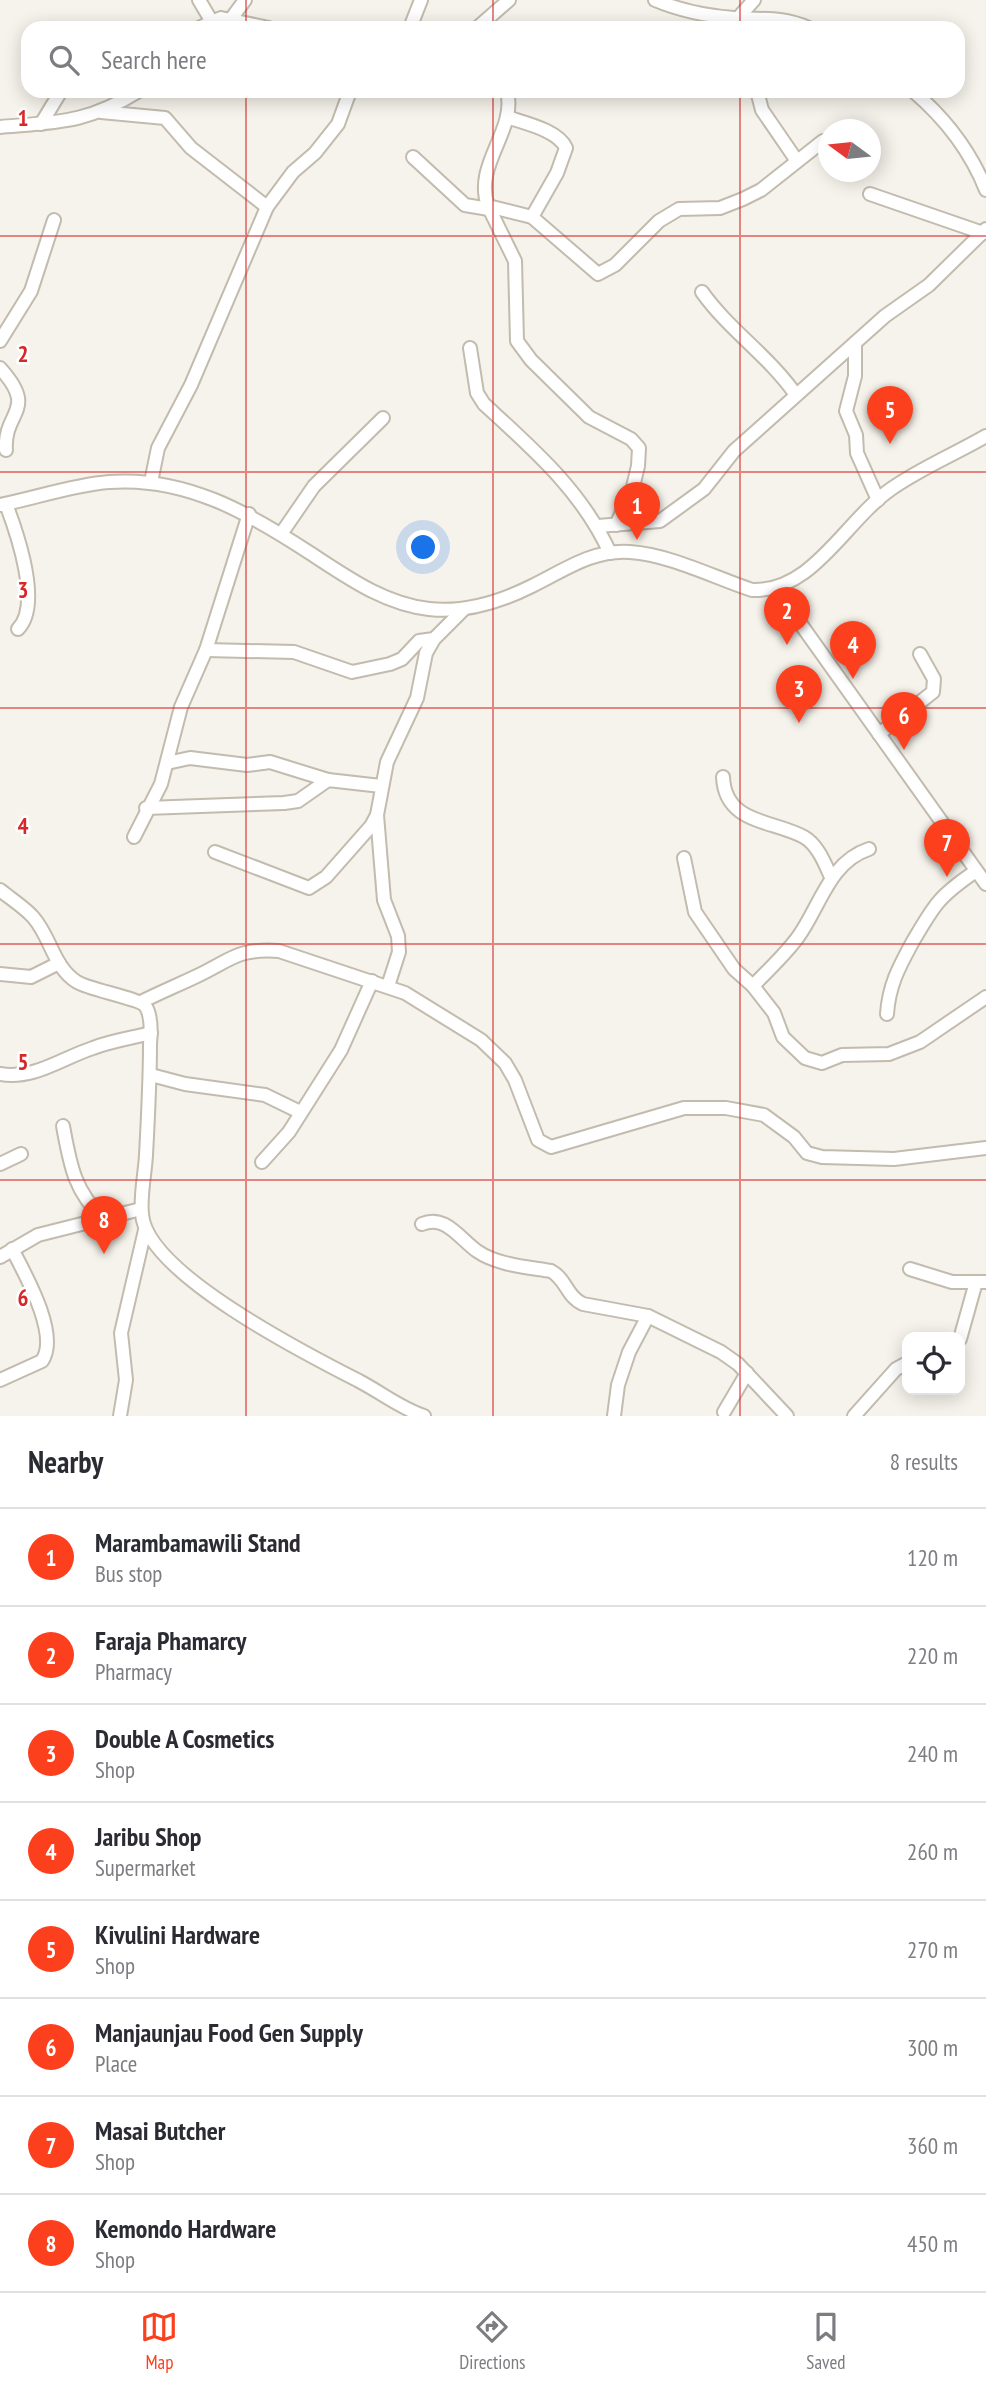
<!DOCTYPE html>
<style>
:root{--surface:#fff;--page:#f7f7f7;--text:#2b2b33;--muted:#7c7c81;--line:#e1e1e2;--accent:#fc3f1d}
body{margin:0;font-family:"PT Sans Narrow",sans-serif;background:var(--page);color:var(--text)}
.controls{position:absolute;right:21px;bottom:21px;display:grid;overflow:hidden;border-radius:14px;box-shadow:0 4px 18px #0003}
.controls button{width:63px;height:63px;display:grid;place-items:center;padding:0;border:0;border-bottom:2px solid var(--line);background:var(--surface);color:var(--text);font:35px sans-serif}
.compass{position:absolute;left:818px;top:119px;width:63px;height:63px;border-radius:50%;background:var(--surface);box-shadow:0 4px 18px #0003;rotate:285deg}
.you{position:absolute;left:424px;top:548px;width:24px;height:24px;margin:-18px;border:5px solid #fff;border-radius:50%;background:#1a73e8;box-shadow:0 0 0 10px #1a73e833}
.badge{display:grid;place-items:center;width:46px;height:46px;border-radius:50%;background:var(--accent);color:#fff;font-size:23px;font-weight:700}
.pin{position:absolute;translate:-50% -58px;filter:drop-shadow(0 2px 4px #0008)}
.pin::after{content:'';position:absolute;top:37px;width:24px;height:21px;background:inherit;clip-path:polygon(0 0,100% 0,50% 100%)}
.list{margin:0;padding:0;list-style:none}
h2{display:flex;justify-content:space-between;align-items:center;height:91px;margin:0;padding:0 28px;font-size:30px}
h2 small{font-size:23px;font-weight:400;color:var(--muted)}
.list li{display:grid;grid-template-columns:46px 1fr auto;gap:21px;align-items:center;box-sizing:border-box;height:98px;padding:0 28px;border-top:2px solid var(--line)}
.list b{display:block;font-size:26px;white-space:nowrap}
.list p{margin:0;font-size:23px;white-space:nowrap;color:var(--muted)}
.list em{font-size:23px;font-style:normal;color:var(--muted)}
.icon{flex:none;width:38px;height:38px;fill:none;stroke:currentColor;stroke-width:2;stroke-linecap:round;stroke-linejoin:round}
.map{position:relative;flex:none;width:986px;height:1416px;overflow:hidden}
.search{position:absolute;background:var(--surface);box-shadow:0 4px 18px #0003;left:21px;right:21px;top:21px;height:77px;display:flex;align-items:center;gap:18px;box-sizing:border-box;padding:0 24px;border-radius:21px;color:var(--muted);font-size:26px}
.sheet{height:875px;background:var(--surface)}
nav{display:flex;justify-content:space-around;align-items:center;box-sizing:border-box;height:98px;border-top:2px solid var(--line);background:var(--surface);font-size:19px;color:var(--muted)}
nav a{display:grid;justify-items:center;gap:4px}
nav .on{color:var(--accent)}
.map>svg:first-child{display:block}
</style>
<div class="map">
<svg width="986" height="1416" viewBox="0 0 986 1416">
<rect width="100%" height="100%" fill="#f6f3ec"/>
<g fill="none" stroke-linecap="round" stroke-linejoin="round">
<defs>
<g id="minor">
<polyline points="199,0 212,22"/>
<path d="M655 0C681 11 706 16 734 18 764 20 781 16 809 28"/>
<polyline points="231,19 245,0"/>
<polyline points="199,28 221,18 269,28"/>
<polyline points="410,28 421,0"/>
<polyline points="477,28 509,0"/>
<polyline points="743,28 738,18 754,0"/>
<path d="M507 91C517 131 473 164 488 206L532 217 598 274 615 265 659 221 679 209 720 208 743 199 761 190 823 141"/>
<polyline points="757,91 762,110 797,161"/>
<path d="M913 91C946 119 970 150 986 190"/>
<polyline points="101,112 165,118 191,148 267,207"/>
<path d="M507 117C524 123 558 130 566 148L557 173 532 217"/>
<polyline points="41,124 61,91"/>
<path d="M0 127C59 122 87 123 139 91"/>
<polyline points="413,157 465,205 489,209"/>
<polyline points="870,194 983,233"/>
<polyline points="488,206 515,261 517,341 531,360 589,417 631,439 639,448 638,466 632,491 616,525"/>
<path d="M702 292C729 330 769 356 796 395"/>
<polyline points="0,341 31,291 54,220"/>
<polyline points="855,343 855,376 846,411 856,435 857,453 878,500"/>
<path d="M470 348 477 393 484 404C533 449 582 491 610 553"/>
<path d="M0 368C39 411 3 411 6 450"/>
<polyline points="151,482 158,448 191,385 267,207 293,172 315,153 338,124 350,91"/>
<path d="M6 504C17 533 42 605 18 629"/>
<path d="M0 505C36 498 72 485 109 482 185 476 249 513 310 553 347 577 384 604 429 609 465 613 500 602 532 586 563 571 593 549 630 552 671 555 713 577 752 590 813 592 844 522 891 489 921 468 955 454 986 436"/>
<polyline points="598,526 660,521 704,489 734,451 885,316 929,285 986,229"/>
<polyline points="281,534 314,486 383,418"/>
<polyline points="775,588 986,884"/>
<polyline points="206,650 294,652 352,672 390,664 402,659 419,641 434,639"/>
<polyline points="879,734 933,692 934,679 920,654"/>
<polyline points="167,763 190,758 247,765 270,762 328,780"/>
<path d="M723 777C725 824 773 820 804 837 818 845 825 864 831 877"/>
<polyline points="146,808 284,803 298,801 328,780 381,786"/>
<polyline points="377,815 384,900 398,936 399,952 388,986"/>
<polyline points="134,837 161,784 181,707 206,650 249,514"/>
<polyline points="215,852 309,888 326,877 371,826 377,815 387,762 417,698 426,653 434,639 464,609"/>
<polyline points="684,858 695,912 734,969 753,986 774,1013 783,1037 805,1058 822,1063 842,1055 889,1054 920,1042 986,997"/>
<path d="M0 890C11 899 24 907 33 917 51 937 53 967 77 982 90 990 142 999 146 1007 152 1017 151 1033 150 1044 150 1081 148 1118 146 1155 145 1174 140 1195 142 1214 146 1273 308 1355 359 1381 382 1393 400 1408 424 1416"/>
<polyline points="0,974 31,977 59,963"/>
<path d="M753 986C768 970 785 955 798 937 820 907 829 862 869 849"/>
<path d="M141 1002C159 993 178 985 197 976 231 960 237 948 279 951L405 993 481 1040 505 1063 515 1080 538 1140 551 1147 684 1108H726L764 1115 794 1137 807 1153 822 1157 894 1159 986 1148"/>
<path d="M887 1014C889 985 899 967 912 943 934 905 939 896 976 871"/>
<path d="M0 1074C34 1080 62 1058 93 1048 111 1041 132 1038 151 1033"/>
<polyline points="151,1075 185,1084 265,1095 300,1112"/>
<path d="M63 1126C70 1164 74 1191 103 1218"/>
<polyline points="262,1162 289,1132 341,1050 372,981"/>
<polyline points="0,1164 21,1154"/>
<path d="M422 1224C445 1214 459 1238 477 1251 497 1265 527 1267 551 1271 566 1279 567 1297 583 1304L648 1316 721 1352 738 1364 787 1416"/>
<polyline points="0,1257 38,1235 141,1209"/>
<polyline points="910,1269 952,1282 986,1282"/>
<polyline points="960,1339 976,1282"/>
<path d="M0 1380 42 1361C60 1335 25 1274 12 1249"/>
<polyline points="724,1412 747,1373"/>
<polyline points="120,1416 126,1380 121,1333 145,1230"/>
<polyline points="614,1416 618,1385 629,1352 648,1316"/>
<polyline points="854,1416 896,1369 907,1363"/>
</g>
</defs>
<!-- minor casing -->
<use href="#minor" stroke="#c2bbae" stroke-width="16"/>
<!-- minor -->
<use href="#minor" stroke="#fff" stroke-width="12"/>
</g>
<!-- grid -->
<path fill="none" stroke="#d62828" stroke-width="2" stroke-opacity="0.55" d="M246 0V28M493 0V28M740 0V28M246 91V1416M493 91V1416M740 91V1416M0 236H986M0 472H986M0 708H986M0 944H986M0 1180H986"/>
<g font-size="23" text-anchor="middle" font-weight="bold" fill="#d62828" stroke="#fff" stroke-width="5" stroke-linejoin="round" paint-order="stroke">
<text x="23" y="126">1</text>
<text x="23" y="362">2</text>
<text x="23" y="598">3</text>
<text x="23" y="834">4</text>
<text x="23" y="1070">5</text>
<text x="23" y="1306">6</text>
</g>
</svg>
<div class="controls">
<button><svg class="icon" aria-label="locate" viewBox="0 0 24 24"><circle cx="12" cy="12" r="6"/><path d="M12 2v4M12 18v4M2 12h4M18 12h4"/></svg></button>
</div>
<svg class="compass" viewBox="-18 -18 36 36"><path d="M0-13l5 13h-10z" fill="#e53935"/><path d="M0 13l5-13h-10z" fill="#7c7c81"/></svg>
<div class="you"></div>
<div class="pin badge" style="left:637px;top:540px">1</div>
<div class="pin badge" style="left:787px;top:645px">2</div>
<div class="pin badge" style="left:799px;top:723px">3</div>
<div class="pin badge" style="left:853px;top:679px">4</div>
<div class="pin badge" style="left:890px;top:444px">5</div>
<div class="pin badge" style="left:904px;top:750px">6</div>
<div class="pin badge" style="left:947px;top:877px">7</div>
<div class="pin badge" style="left:104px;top:1254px">8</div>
<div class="search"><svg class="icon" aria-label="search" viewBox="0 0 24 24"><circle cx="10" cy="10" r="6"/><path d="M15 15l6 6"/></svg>Search here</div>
</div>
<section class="sheet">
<h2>Nearby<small>8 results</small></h2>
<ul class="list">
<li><span class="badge">1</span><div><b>Marambamawili Stand</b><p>Bus stop</p></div><em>120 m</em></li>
<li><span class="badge">2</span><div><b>Faraja Phamarcy</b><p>Pharmacy</p></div><em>220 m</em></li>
<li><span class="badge">3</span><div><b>Double A Cosmetics</b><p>Shop</p></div><em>240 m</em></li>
<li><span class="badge">4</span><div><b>Jaribu Shop</b><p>Supermarket</p></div><em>260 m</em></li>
<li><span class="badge">5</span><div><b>Kivulini Hardware</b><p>Shop</p></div><em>270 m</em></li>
<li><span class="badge">6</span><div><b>Manjaunjau Food Gen Supply</b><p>Place</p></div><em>300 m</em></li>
<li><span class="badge">7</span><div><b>Masai Butcher</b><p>Shop</p></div><em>360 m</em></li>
<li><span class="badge">8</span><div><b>Kemondo Hardware</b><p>Shop</p></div><em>450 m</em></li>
</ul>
</section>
<nav>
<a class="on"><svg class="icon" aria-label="map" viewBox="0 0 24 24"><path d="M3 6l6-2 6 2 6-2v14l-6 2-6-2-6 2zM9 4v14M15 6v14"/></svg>Map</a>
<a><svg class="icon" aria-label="directions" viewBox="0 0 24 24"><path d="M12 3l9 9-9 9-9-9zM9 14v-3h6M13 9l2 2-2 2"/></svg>Directions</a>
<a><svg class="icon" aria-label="saved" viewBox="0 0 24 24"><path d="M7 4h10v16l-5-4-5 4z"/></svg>Saved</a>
</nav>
